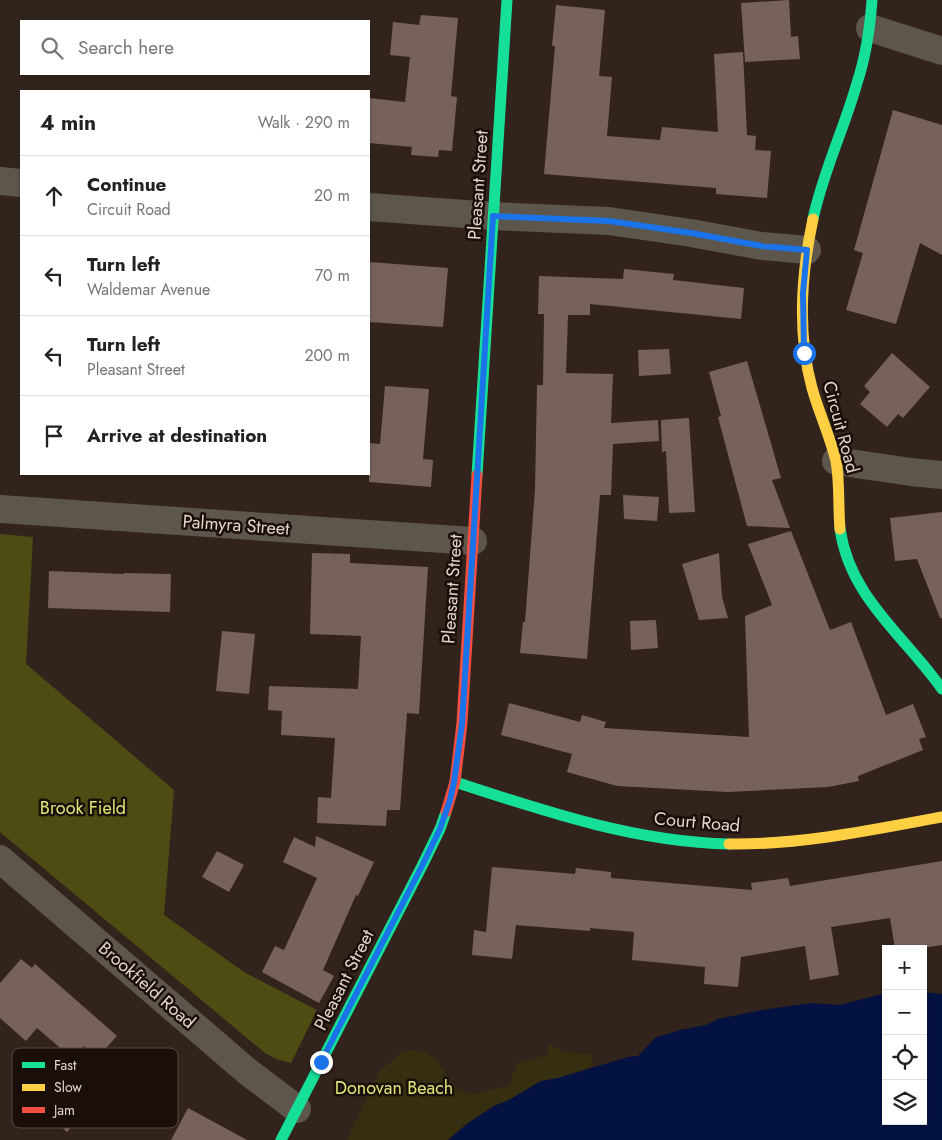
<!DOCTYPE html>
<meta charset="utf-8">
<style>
:root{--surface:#fff;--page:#f2f2f2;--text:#222;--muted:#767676;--line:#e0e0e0}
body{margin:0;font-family:Jost,sans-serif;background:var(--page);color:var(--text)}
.controls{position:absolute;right:15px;bottom:15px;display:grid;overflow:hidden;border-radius:0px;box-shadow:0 1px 4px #0004}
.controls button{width:45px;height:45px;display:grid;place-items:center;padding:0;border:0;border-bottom:1px solid var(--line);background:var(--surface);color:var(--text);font:25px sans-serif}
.stop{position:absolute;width:15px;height:15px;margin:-11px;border:4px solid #1a73e8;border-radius:50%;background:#fff}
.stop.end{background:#1a73e8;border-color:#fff;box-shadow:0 1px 5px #0008}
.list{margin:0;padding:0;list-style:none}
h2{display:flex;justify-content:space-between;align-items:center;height:65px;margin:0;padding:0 20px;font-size:21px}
h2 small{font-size:16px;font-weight:400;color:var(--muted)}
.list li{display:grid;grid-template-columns:32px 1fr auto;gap:15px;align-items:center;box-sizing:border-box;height:80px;padding:0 20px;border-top:1px solid var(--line)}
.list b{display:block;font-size:19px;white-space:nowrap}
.list p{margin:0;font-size:16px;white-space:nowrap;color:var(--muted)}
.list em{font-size:16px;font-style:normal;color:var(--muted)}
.icon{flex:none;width:28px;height:28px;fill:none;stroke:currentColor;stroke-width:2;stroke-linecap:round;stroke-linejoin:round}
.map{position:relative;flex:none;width:942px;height:1140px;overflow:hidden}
.search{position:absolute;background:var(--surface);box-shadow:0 1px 4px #0004;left:20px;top:20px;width:350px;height:55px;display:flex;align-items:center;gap:12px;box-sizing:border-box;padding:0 18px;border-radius:0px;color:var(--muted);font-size:19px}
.panel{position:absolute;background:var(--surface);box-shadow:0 1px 4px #0004;left:20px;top:90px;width:350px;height:385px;border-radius:0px}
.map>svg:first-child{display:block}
</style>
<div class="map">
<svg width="942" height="1140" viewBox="0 0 942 1140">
<rect width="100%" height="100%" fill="#32241c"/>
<!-- green -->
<polygon fill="#4d4d13" points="0,534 33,537 26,664 174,790 164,915 244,972 317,1010 291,1063 276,1059 265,1053 0,832"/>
<!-- sand -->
<polygon fill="#362e10" points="549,1044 563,1052 591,1054 592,1067 558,1078 541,1081 509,1100 494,1106 468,1123 448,1140 347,1140 379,1072 402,1052 413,1050 425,1052 436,1059 458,1090 476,1094 509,1085 517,1063 547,1055"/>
<!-- water -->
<polygon fill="#041242" points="923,992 942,994 942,1140 448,1140 468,1123 494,1106 509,1100 541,1081 558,1078 628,1057 638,1056 655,1038 680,1030 706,1025 718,1019 762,1010 810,1003 839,1005 886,993 886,1121 923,1121"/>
<!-- building -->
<g fill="#77625b">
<polygon points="789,0 791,37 798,36 800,59 745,62 741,3"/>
<polygon points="556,5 605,10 599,76 612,77 607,136 660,140 662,127 718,132 714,54 743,52 747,135 756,136 755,150 771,151 767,198 716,194 716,188 544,174 555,46 552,46"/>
<polygon points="421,15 458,18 451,96 457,97 452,151 439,150 438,157 411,155 412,147 369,143 369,98 405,102 410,57 390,55 393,22 419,25"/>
<polygon points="893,110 942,125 942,255 920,243 896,324 846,310 863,253 854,250"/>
<polygon points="369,262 448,268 443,327 369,322"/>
<polygon points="624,269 674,274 673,280 744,288 741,319 590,304 590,315 568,315 566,373 613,374 611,423 658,420 659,441 613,444 611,495 600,495 587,659 520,653 523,622 525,622 535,489 537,385 543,385 544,314 538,314 539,276 623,279"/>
<polygon points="669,349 671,374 639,376 638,350"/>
<polygon points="892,353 930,387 903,418 898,414 887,427 860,404 870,392 864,386"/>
<polygon points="747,361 781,478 772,480 790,528 747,526 718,417 721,416 709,372"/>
<polygon points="385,386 429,389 423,459 433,460 431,487 369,482 369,443 380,444"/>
<polygon points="689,418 695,512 669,513 666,451 662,452 661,420"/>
<polygon points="623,495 659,497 657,521 624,519"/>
<polygon points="942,512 942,618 940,618 917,559 895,561 890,518"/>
<polygon points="791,531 830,630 851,622 886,715 913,704 926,737 919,739 923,750 858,776 859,781 828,787 728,792 617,786 567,772 572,754 501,735 509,703 580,722 582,715 606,722 604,728 749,737 745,616 772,605 748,544"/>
<polygon points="312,553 350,554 350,563 428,567 419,714 407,713 400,810 387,810 386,826 317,823 318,797 331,798 335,738 281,735 282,711 268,710 269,686 358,689 361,636 310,634"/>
<polygon points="719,553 722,597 728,618 699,620 682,564"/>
<polygon points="49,571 124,574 124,573 171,574 170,612 48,608"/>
<polygon points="656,620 658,648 631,650 630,621"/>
<polygon points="222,631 255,634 249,694 216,691"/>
<polygon points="316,836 374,862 358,896 356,895 323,970 334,976 319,1003 262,972 275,946 284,950 317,878 283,862 294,837 315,847"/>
<polygon points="217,851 244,865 229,892 202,877"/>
<polygon points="942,861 942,945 916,949 895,949 890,918 831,927 839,975 810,980 805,946 741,957 738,987 704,984 705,967 632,960 634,932 590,928 590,931 516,925 512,959 472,955 474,930 486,932 492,867 575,874 576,868 611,872 611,878 752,890 751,883 788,878 790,886"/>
<polygon points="21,959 32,968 35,964 117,1036 97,1058 84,1046 73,1059 37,1028 26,1041 0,1018 0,983"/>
<polygon points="70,1093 88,1109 67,1132 49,1116"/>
<polygon points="188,1108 247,1140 171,1140"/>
</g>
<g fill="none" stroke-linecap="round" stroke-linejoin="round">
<!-- street -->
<g stroke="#5d564d" stroke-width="28">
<polyline points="870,28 942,51"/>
<polyline points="0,181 21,183"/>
<polyline points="369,207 493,216 609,221 691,233 762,246 807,250"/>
<polyline points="836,461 911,472 942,475"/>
<polyline points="0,509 473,541"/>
<polyline points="0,859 248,1072 297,1109"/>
</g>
<!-- fast -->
<g stroke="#16e098" stroke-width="11">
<path d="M813 219C823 172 844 129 857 83 866 56 870 28 872 0"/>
<polyline points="477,475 507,0"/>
<path d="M840 529C850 598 904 635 942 689"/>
<path d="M455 782C544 811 635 842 729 844"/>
<polyline points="281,1140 422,866 440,829 446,812"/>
</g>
<!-- slow -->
<g stroke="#ffcf43" stroke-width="11">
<path d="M813 219C801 275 797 333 812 388 819 413 830 436 836 461 840 483 838 506 840 529"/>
<path d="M729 844C801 845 872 830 942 817"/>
</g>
<!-- jam -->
<polyline stroke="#f24e42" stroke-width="11" points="446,812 455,782 462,723 477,475"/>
</g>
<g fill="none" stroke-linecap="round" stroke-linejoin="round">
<!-- route -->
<polyline stroke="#1a73e8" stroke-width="6" points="321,1062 422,866 440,829 450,800 454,782 462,724 493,216 609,221 691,233 762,246 807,250 803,293 804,353"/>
</g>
<g text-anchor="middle" stroke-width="5" stroke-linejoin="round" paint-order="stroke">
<!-- street labels -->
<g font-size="18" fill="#e5d4cc" stroke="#190e08">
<text transform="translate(478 185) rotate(-86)" y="6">Pleasant Street</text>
<text transform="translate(841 427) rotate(75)" y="6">Circuit Road</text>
<text transform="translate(236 525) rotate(4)" y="6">Palmyra Street</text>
<text transform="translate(452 589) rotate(-86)" y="6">Pleasant Street</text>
<text transform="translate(697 822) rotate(5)" y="6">Court Road</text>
<text transform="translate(344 980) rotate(-63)" y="6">Pleasant Street</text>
<text transform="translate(147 985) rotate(41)" y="6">Brookfield Road</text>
</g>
<!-- park labels -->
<g font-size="18" fill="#dfe577" stroke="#190e08">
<text x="83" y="814">Brook Field</text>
<text x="394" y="1094">Donovan Beach</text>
</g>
</g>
<!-- legend -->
<rect x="12" y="1048" width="166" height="80" rx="8" fill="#190e08" stroke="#564943" stroke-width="1"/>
<rect x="22" y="1062" width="23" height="6" fill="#16e098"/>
<rect x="22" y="1084" width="23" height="7" fill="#ffcf43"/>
<rect x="22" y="1107" width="23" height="6" fill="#f24e42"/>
<g font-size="14" fill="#e5d4cc">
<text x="54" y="1070">Fast</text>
<text x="54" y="1092">Slow</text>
<text x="54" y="1115">Jam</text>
</g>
</svg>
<div class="controls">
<button>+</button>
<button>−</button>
<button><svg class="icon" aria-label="locate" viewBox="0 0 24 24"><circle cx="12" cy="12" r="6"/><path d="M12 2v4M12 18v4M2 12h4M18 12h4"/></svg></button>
<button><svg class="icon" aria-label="layers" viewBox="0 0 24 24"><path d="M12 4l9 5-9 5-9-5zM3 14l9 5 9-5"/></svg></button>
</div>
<div class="stop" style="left:804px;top:353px"></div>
<div class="stop end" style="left:321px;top:1062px"></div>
<div class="search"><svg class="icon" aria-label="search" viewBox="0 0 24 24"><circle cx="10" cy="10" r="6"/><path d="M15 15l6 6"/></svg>Search here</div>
<section class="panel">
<h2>4 min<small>Walk · 290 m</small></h2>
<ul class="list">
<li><svg class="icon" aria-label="ahead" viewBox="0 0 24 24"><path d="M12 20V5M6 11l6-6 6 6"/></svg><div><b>Continue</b><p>Circuit Road</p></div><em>20 m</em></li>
<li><svg class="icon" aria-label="left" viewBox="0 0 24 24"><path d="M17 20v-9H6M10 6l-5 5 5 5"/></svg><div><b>Turn left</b><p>Waldemar Avenue</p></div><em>70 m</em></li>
<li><svg class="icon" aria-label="left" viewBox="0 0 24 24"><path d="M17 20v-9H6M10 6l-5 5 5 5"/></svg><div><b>Turn left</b><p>Pleasant Street</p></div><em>200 m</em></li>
<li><svg class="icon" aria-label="arrive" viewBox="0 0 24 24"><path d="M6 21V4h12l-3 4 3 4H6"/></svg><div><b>Arrive at destination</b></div></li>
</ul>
</section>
</div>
